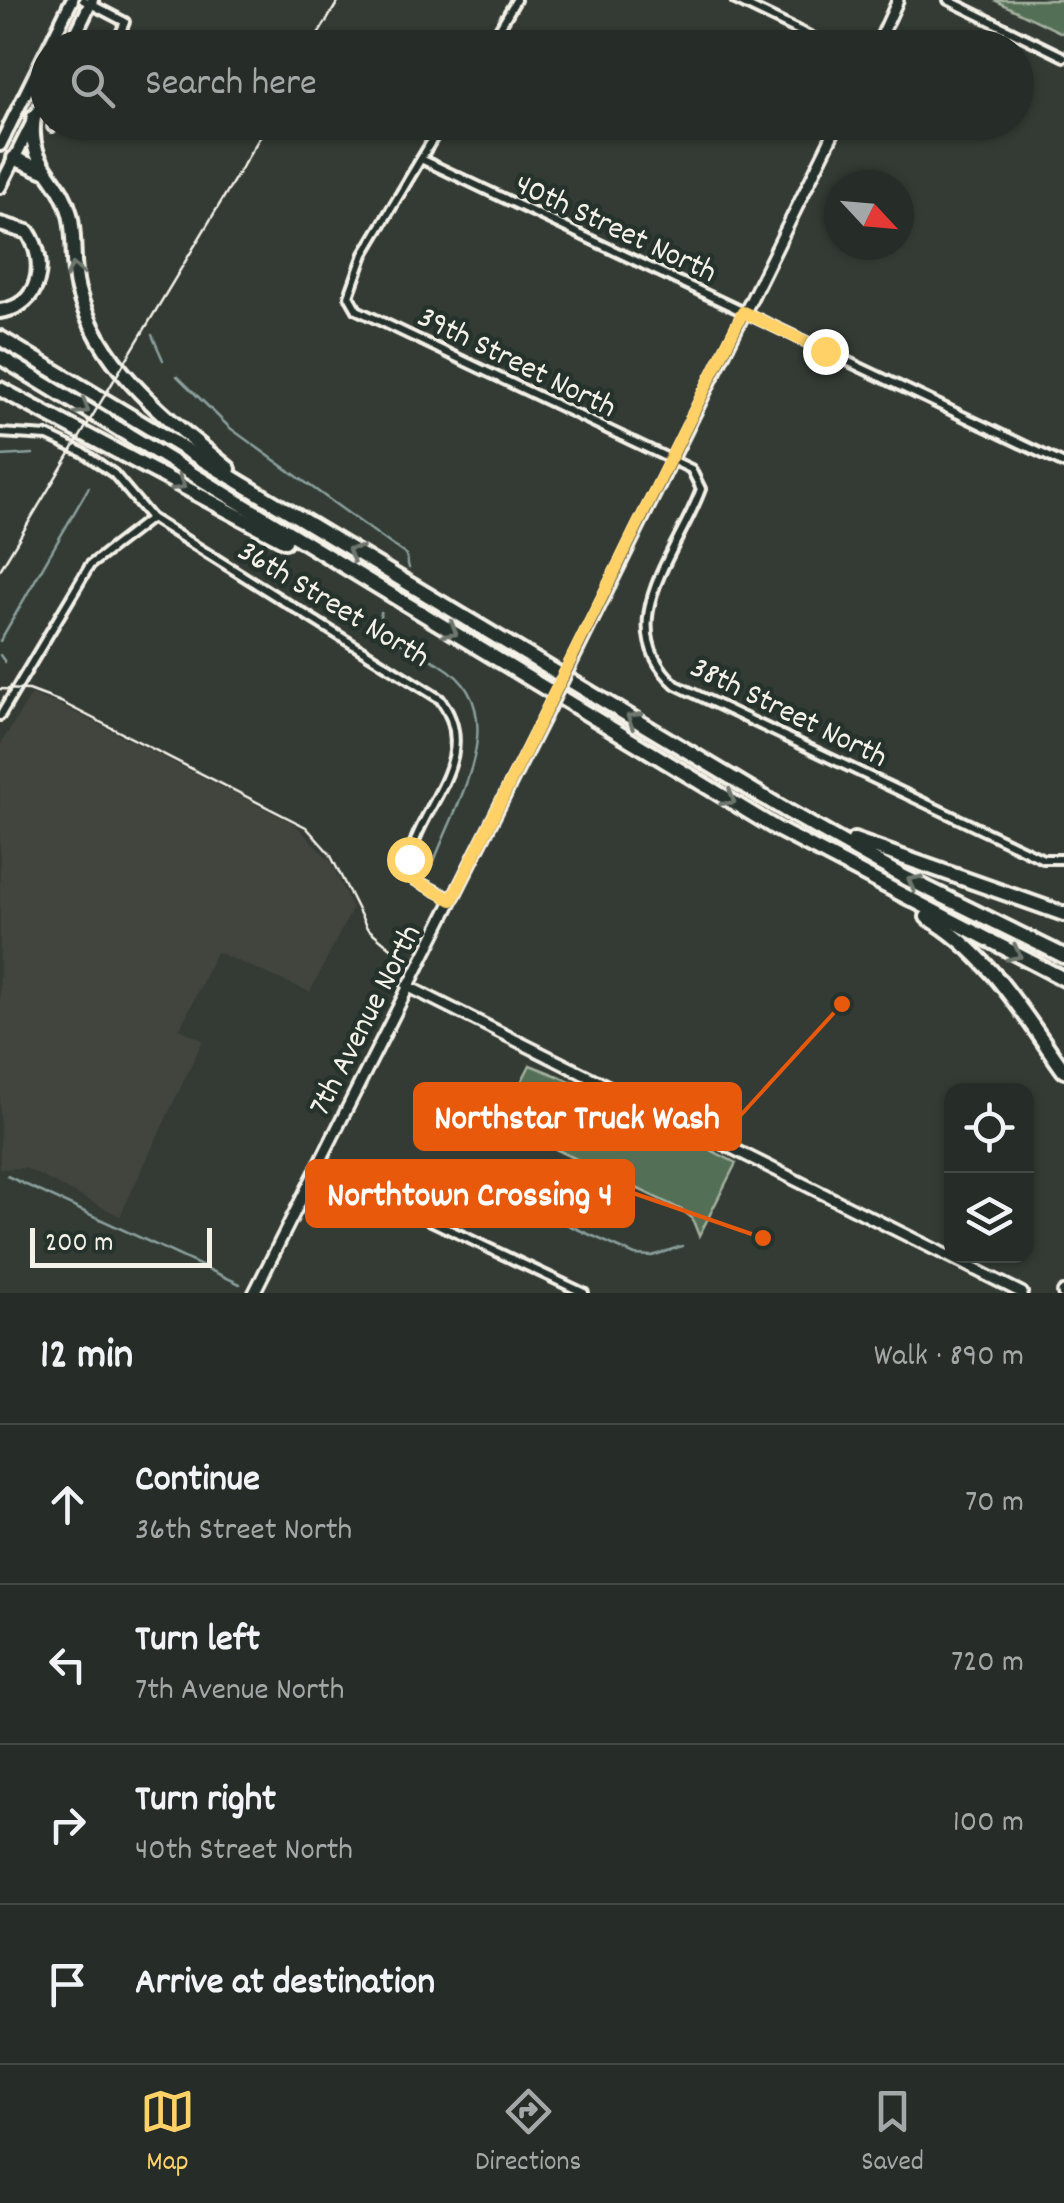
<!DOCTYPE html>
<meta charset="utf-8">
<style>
:root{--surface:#262c27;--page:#2e342f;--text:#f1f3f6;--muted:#a4a7a7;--line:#424844;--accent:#ffd166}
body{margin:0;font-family:Dekko,sans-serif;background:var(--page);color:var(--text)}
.controls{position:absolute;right:30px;bottom:30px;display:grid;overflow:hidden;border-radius:20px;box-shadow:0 2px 8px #0004}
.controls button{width:90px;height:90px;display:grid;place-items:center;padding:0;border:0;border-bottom:2px solid var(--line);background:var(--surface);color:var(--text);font:50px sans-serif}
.compass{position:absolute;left:824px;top:170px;width:90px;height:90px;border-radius:50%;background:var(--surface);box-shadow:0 2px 8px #0004;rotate:116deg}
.scale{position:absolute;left:30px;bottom:25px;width:182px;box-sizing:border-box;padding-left:10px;border:5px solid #f4f1e8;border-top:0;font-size:28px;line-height:35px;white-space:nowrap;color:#f4f1e8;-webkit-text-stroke:8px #26332d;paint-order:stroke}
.stop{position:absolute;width:30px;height:30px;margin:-22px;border:8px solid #ffd166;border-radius:50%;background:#fff}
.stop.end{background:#ffd166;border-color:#fff;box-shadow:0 2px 10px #0008}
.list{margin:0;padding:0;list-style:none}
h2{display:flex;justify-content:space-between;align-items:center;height:130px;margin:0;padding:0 40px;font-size:42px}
h2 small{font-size:32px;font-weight:400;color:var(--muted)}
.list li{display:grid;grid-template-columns:65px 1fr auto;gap:30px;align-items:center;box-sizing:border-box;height:160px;padding:0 40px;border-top:2px solid var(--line)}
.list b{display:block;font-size:38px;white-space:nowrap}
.list p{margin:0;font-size:32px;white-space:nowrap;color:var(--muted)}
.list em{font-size:32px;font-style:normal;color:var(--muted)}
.icon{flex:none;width:55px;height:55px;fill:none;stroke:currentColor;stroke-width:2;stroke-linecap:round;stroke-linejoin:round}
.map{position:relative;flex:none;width:1064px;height:1293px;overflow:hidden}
.search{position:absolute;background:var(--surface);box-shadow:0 2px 8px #0004;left:30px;right:30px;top:30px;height:110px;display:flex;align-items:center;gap:25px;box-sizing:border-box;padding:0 35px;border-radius:55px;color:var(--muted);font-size:38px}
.sheet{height:770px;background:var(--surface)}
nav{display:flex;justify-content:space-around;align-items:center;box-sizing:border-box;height:140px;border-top:2px solid var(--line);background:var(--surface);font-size:28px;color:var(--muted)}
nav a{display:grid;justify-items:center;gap:5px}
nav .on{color:var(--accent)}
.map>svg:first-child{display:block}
</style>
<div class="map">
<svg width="1064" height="1293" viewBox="0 0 1064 1293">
<rect width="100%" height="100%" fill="#333b34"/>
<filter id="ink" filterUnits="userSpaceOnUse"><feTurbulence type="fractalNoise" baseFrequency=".01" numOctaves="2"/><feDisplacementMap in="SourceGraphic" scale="20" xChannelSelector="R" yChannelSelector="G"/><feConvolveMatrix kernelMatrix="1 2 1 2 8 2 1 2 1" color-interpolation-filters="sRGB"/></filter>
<g filter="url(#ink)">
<!-- built -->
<polygon fill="#43453d" points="31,695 58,704 295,824 331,862 352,909 310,992 216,952 180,1029 203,1040 120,1216 25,1168 0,1169 0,745"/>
<!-- green -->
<g fill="#536f56" stroke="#a4b09f" stroke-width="2.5">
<polygon points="994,0 1064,0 1064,34"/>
<polygon points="530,1065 593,1090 736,1163 699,1236 692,1218 682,1210 510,1127 504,1115"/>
</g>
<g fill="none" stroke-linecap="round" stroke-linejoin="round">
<!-- stream -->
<g stroke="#8a9f9c" stroke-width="2.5">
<polyline points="152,335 163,360"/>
<polyline points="177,376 230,428 406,555 409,568"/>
<polyline points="0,456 33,454"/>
<path d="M381 612 379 621C390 642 421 653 441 665 516 710 456 802 433 864"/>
<polyline points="0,641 89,487"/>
<polyline points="0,655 5,662"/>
<polyline points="7,1176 240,1284"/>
<polyline points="473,1206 515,1201 635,1255 652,1256 682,1246"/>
</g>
<defs>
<g id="street">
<polyline points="83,0 125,22 114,48"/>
<polyline points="735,0 835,48"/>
<polyline points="948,0 1064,57"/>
<polyline points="488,48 516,0"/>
<path d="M443 122 364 254 349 296 357 310 691 469 701 489C678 553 609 625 676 685L1043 859H1064"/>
<polyline points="52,127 54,122"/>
<polyline points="421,159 1064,464"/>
<path d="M0 433 48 436 84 453 114 474 151 518 440 699C492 768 389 829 415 880L452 899"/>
<polyline points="0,716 90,565 151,518"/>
<polyline points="319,1163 344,1180 584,1293"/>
</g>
<g id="secondary">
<polyline points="876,48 898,0"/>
<polyline points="575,656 839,122"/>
<polyline points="407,986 1022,1293"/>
<polyline points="254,1293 545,716"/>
<polyline points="1063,1293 1064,1292"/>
</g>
<g id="primary">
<polyline points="69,48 92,0"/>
<polyline points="0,145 72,0"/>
<polyline points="0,187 48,91"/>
</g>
<g id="highway">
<path d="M34 117C26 165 60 174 70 214 76 239 71 265 78 290 101 371 168 419 229 469"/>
<polyline points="14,158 42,170"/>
<path d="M0 224 28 232C48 262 41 306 0 311"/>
<polyline points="0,338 787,811 900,875 1064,956"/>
<polyline points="0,357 777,829 1064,979"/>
<polyline points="0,389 285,541"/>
<polyline points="854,840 1064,914"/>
<path d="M927 917C989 953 1024 1015 1064 1071"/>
</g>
</defs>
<!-- street casing -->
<use href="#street" stroke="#f4f1e8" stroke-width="14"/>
<!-- secondary casing -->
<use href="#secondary" stroke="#f4f1e8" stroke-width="16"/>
<!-- primary casing -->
<use href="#primary" stroke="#f4f1e8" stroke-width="18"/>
<!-- highway casing -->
<use href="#highway" stroke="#f4f1e8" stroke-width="20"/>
<!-- street -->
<use href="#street" stroke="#26332d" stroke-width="6"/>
<!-- secondary -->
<use href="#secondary" stroke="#26332d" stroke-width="9"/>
<!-- primary -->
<use href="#primary" stroke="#26332d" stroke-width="10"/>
<!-- highway -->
<use href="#highway" stroke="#26332d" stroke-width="12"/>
<!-- rail -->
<g stroke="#f4f1e8" stroke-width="2.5">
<polyline points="310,48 339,0"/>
<polyline points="0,570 269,122"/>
<polyline points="0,689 29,690 61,702 306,827 330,854 367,928 402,957"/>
</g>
<defs>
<polyline id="secondary-bridge" points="545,716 575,656"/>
</defs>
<!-- secondary-bridge casing -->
<use href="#secondary-bridge" stroke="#f4f1e8" stroke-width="16" stroke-linecap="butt"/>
<!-- secondary-bridge -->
<use href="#secondary-bridge" stroke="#26332d" stroke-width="9"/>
</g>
<!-- one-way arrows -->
<defs><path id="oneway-chevron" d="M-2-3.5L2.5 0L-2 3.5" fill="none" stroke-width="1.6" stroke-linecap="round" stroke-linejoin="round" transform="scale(2.5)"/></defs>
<g stroke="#6e766e">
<use href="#oneway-chevron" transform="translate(74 270) rotate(-101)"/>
<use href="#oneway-chevron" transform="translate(83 408) rotate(31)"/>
<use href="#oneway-chevron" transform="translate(179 484) rotate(28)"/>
<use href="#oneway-chevron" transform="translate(354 552) rotate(-149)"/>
<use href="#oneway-chevron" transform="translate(451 631) rotate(31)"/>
<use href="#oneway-chevron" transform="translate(633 719) rotate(-149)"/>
<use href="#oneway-chevron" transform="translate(729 799) rotate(31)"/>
<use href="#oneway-chevron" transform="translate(914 882) rotate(-153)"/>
<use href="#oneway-chevron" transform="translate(1015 954) rotate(27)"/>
</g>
</g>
<g fill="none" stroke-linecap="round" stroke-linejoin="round" filter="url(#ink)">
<!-- route -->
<polyline stroke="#ffd166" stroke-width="12" points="409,859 415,880 452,900 743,312 825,351"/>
</g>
<g text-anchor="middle" stroke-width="9" stroke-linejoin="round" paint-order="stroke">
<!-- street labels -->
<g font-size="32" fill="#f4f1e8" stroke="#26332d">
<text transform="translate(617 226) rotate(25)" y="11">40th Street North</text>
<text transform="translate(518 360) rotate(26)" y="11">39th Street North</text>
<text transform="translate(335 602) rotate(31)" y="11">36th Street North</text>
<text transform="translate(790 710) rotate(26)" y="11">38th Street North</text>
<text transform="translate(363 1019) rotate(-63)" y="11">7th Avenue North</text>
</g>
</g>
<!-- callouts -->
<path fill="none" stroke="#e8590c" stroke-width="4" d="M842 1004L740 1116M763 1238L633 1193"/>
<g fill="#e8590c" stroke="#26332d" stroke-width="4">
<circle cx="842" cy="1004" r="10"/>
<circle cx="763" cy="1238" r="10"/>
</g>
<g fill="#e8590c" stroke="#e8590c" stroke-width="4">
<rect x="415" y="1084" width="325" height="65" rx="10"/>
<rect x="307" y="1161" width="326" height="65" rx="10"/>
</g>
<g font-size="35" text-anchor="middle" font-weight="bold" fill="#fff">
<text x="577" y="1128">Northstar Truck Wash</text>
<text x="470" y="1205">Northtown Crossing 4</text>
</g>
</svg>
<div class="controls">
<button><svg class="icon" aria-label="locate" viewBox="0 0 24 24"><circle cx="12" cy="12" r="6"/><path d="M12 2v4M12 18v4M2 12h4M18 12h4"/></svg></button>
<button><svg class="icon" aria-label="layers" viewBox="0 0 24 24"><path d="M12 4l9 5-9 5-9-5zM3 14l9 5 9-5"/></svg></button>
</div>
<svg class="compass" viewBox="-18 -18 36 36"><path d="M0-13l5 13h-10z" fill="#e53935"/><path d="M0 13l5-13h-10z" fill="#a4a7a7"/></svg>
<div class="scale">200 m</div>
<div class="stop" style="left:409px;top:859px"></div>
<div class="stop end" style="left:825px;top:351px"></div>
<div class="search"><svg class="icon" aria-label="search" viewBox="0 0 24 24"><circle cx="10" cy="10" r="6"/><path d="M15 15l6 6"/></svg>Search here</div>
</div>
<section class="sheet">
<h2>12 min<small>Walk · 890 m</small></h2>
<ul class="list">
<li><svg class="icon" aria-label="ahead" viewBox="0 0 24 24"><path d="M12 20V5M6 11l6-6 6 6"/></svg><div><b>Continue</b><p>36th Street North</p></div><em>70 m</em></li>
<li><svg class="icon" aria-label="left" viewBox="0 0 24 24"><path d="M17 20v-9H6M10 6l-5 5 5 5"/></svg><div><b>Turn left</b><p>7th Avenue North</p></div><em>720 m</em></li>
<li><svg class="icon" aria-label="right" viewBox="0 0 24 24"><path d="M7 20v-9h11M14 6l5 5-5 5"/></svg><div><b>Turn right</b><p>40th Street North</p></div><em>100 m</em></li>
<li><svg class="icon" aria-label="arrive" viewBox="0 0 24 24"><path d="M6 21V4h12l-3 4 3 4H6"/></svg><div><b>Arrive at destination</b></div></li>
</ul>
</section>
<nav>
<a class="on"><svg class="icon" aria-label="map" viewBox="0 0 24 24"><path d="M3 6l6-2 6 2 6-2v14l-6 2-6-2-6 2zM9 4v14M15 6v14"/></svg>Map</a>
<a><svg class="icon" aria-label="directions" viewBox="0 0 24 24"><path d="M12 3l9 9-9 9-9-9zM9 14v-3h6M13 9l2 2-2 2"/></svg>Directions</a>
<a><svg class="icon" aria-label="saved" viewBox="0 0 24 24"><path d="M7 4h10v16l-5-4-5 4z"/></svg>Saved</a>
</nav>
